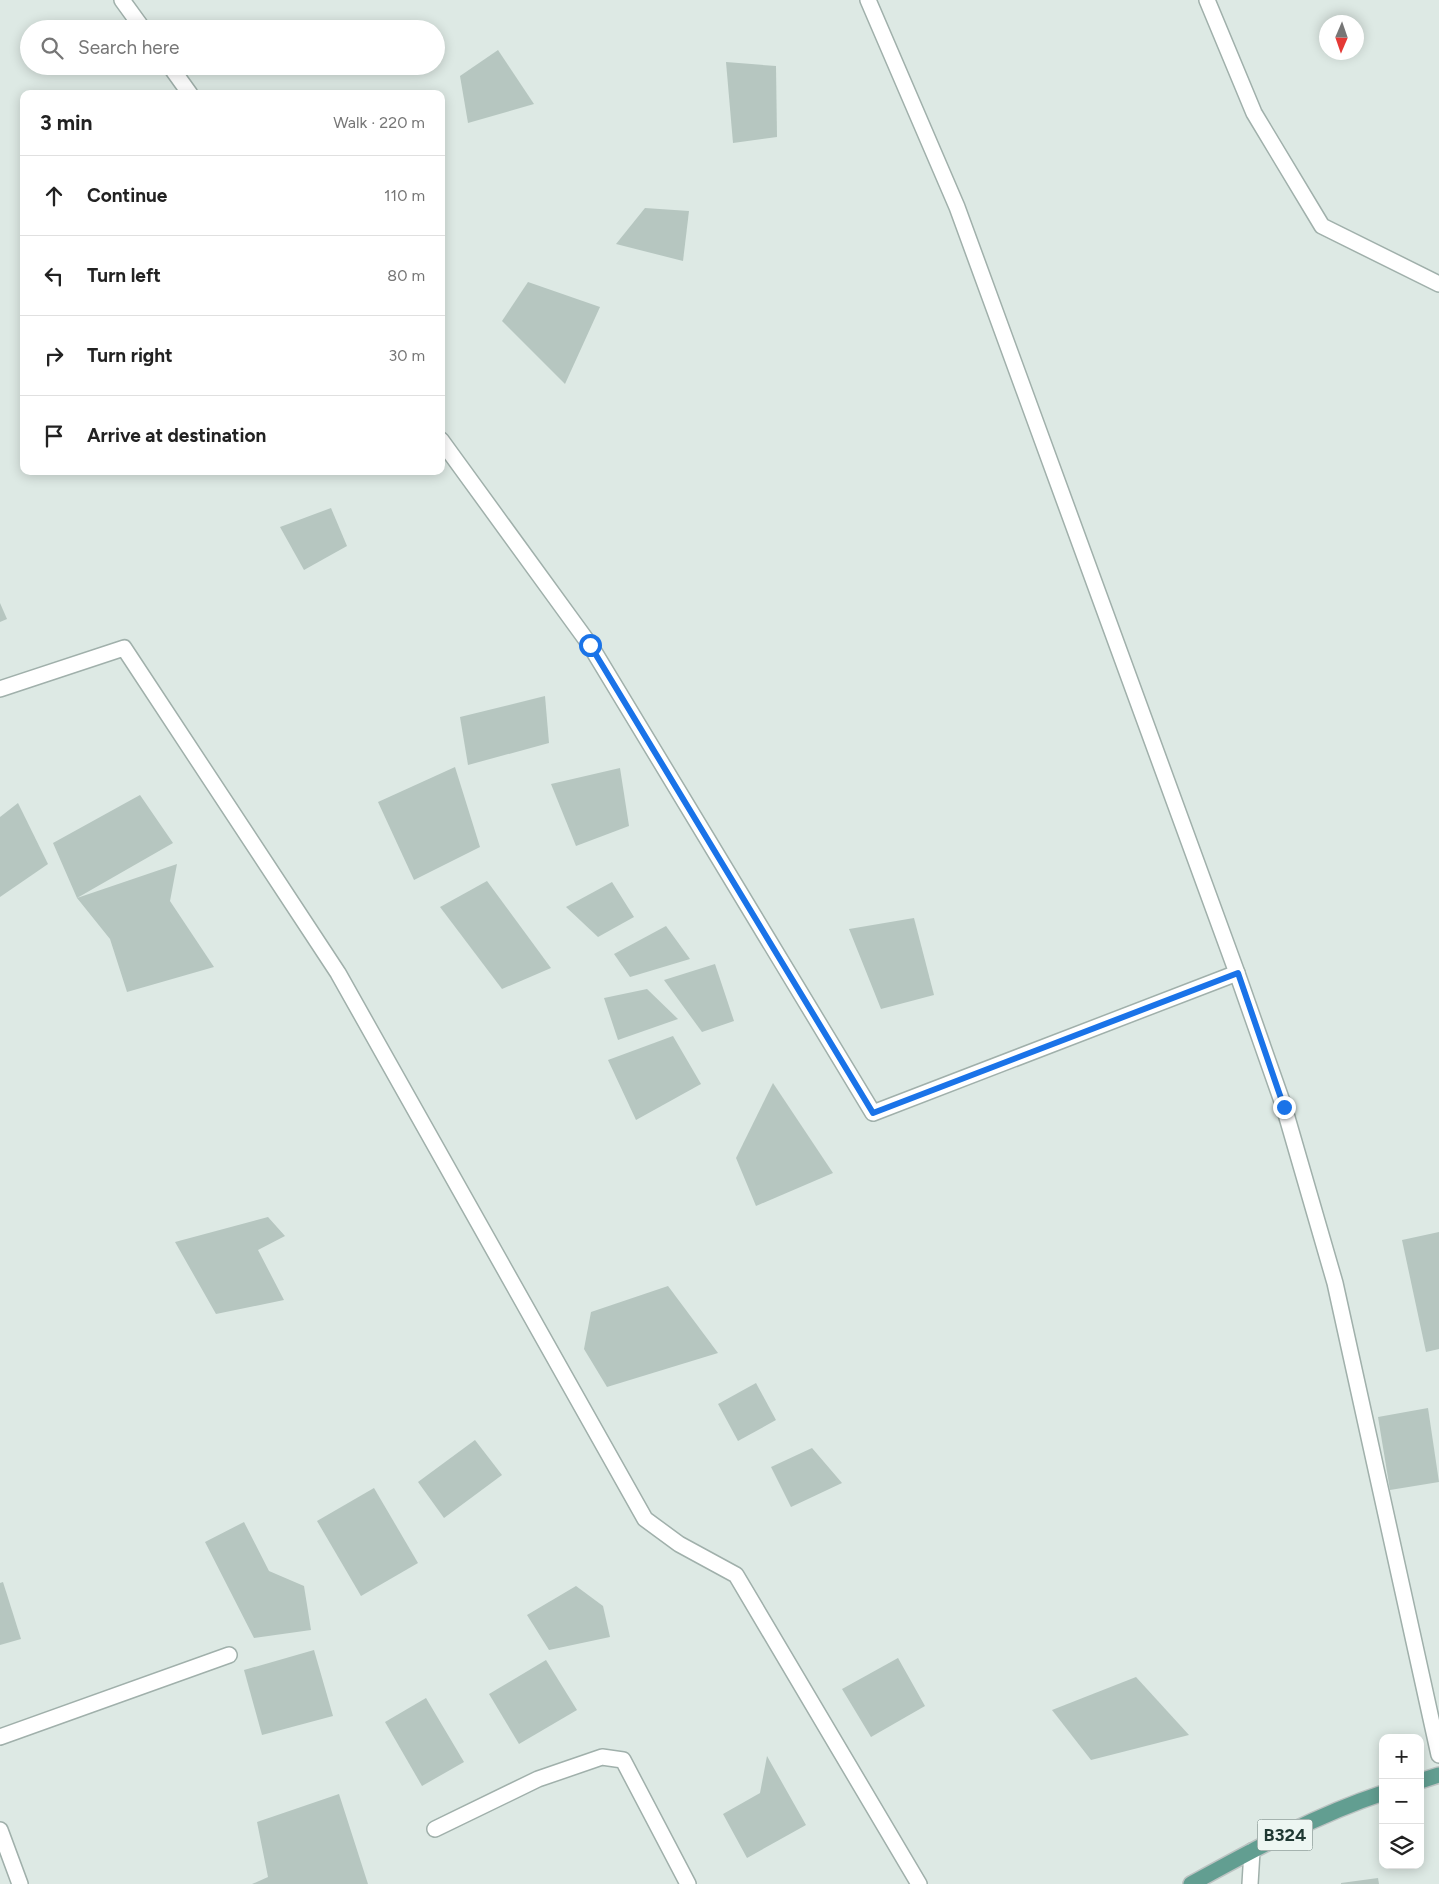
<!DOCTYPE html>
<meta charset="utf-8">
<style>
:root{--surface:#fff;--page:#f6f6f6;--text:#222;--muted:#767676;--line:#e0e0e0}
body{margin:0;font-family:Figtree,sans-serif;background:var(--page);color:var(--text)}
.controls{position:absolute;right:15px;bottom:15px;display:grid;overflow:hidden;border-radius:10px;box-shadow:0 2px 12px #0003}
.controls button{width:45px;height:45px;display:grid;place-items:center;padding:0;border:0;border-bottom:1px solid var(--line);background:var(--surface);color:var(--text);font:25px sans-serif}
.compass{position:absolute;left:1319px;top:15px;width:45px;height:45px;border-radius:50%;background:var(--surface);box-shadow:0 2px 12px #0003;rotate:182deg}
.stop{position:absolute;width:15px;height:15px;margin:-11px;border:4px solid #1a73e8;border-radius:50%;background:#fff}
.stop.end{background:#1a73e8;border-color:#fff;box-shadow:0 1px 5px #0008}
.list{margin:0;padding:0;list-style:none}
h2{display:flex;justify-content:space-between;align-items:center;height:65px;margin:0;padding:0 20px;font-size:21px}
h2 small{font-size:16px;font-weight:400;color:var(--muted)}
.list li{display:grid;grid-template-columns:32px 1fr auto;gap:15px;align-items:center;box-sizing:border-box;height:80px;padding:0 20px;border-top:1px solid var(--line)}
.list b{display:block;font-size:19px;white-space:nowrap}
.list em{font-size:16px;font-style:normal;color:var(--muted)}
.icon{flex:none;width:28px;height:28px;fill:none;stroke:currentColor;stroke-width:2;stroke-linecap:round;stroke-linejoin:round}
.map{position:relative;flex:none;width:1439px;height:1884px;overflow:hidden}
.search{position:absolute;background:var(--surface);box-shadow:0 2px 12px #0003;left:20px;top:20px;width:425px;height:55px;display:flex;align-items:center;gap:12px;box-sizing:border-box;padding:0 18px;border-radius:28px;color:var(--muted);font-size:19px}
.panel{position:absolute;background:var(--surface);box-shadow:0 2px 12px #0003;left:20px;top:90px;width:425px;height:385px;border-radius:10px}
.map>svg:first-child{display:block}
</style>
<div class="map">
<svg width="1439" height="1884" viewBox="0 0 1439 1884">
<rect width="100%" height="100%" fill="#dde9e4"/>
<!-- building -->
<g fill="#b6c6c0">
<polygon points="498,50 534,104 468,123 460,76"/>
<polygon points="726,62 776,66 777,137 733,143"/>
<polygon points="645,208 689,211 683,261 616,244"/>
<polygon points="528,282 600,307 565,384 502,321"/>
<polygon points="331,508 347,546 304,570 280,527"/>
<polygon points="0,603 7,619 0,622"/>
<polygon points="545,696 549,743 468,765 460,717"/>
<polygon points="455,767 480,847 414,880 378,802"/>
<polygon points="620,768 629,826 576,846 551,784"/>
<polygon points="140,795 173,843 77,898 177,864 170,901 214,967 127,992 110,939 77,898 53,843"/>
<polygon points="18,803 48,864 0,897 0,817"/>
<polygon points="487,881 551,968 502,989 440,907"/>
<polygon points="612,882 634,917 598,937 566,907"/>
<polygon points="914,918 934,995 881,1009 849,929"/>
<polygon points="666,926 690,959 630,977 614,954"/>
<polygon points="715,964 734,1021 702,1032 664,980"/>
<polygon points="647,989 678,1019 618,1040 604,998"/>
<polygon points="673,1036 701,1084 636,1120 608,1060"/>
<polygon points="773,1083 833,1173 756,1206 736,1158"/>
<polygon points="268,1217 285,1236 258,1250 284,1300 216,1314 175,1242"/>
<polygon points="1439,1232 1439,1349 1426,1352 1402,1240"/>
<polygon points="668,1286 718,1353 607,1387 584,1349 591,1312"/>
<polygon points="756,1383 776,1420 738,1441 718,1404"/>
<polygon points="1428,1408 1439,1482 1390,1490 1378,1417"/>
<polygon points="475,1440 502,1475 444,1518 418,1482"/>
<polygon points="812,1448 842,1483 791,1507 771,1467"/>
<polygon points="374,1488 418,1563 361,1596 317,1521"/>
<polygon points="244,1522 269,1571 304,1586 311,1630 254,1638 205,1542"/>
<polygon points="3,1582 21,1639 0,1645 0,1583"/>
<polygon points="576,1586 603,1606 610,1637 549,1650 527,1615"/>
<polygon points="314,1650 333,1716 262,1735 244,1670"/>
<polygon points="898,1658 925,1706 871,1737 842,1689"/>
<polygon points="546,1660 577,1710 519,1744 489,1694"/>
<polygon points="1136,1677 1189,1735 1091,1760 1052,1710"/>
<polygon points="426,1698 464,1762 422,1786 385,1722"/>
<polygon points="767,1756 806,1825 747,1858 723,1814 760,1793"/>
<polygon points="339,1794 368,1884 252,1884 268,1877 257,1822"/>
<polygon points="1378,1878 1379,1884 1341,1884 1341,1883"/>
</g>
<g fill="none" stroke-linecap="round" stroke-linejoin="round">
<defs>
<g id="street">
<polyline points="122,0 143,29"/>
<polyline points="868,0 957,207 1237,973 1284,1107 1335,1283 1439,1755"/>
<polyline points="1207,0 1254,113 1322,226 1439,284"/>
<polyline points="170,66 190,94"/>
<polyline points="441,440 590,645 873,1113 1237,973"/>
<polyline points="0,689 124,648 338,973 645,1519 679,1544 736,1575 919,1884"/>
<polyline points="0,1737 229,1655"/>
<polyline points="435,1829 538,1779 602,1757 623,1760 688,1884"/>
<polyline points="0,1830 20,1884"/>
<polyline points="1250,1884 1252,1851"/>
</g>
<g id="primary">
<polyline points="1420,1781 1439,1775"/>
<path d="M1191 1884C1253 1850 1316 1815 1383 1793"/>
</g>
</defs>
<!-- street casing -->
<use href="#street" stroke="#a0b0ab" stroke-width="18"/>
<!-- primary casing -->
<use href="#primary" stroke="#bcc3c2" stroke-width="18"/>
<!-- street -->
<use href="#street" stroke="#fff" stroke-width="15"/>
<!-- primary -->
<use href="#primary" stroke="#629e91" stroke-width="15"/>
</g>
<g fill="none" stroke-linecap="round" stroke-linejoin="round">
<!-- route -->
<polyline stroke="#1a73e8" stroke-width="6" points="590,645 873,1113 1238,973 1284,1107"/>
</g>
<g text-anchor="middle" stroke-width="4" stroke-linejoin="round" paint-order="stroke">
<!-- shield labels -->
<rect fill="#edf6f2" stroke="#5d716c" stroke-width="1" x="1257.5" y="1819.5" width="55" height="31" rx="4"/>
<g font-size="18" font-weight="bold" fill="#1f3832">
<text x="1285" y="1841">B324</text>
</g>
</g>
</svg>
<div class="controls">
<button>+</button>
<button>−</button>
<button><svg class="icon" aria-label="layers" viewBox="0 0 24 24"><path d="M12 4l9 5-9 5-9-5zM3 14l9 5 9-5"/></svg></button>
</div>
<svg class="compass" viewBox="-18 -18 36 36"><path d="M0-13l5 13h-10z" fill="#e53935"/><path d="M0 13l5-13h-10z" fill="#767676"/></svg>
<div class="stop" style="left:590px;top:645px"></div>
<div class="stop end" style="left:1284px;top:1107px"></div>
<div class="search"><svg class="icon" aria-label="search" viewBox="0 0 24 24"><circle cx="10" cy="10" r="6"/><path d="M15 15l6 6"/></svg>Search here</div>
<section class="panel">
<h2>3 min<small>Walk · 220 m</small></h2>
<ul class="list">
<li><svg class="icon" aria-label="ahead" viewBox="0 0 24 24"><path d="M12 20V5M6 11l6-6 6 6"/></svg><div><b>Continue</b></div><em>110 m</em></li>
<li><svg class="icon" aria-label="left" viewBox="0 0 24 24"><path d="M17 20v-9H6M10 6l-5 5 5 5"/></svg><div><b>Turn left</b></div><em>80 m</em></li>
<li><svg class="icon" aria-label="right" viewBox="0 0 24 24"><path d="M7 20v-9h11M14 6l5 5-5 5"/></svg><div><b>Turn right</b></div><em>30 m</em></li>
<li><svg class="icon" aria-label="arrive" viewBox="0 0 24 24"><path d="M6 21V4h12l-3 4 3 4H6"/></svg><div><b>Arrive at destination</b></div></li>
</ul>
</section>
</div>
